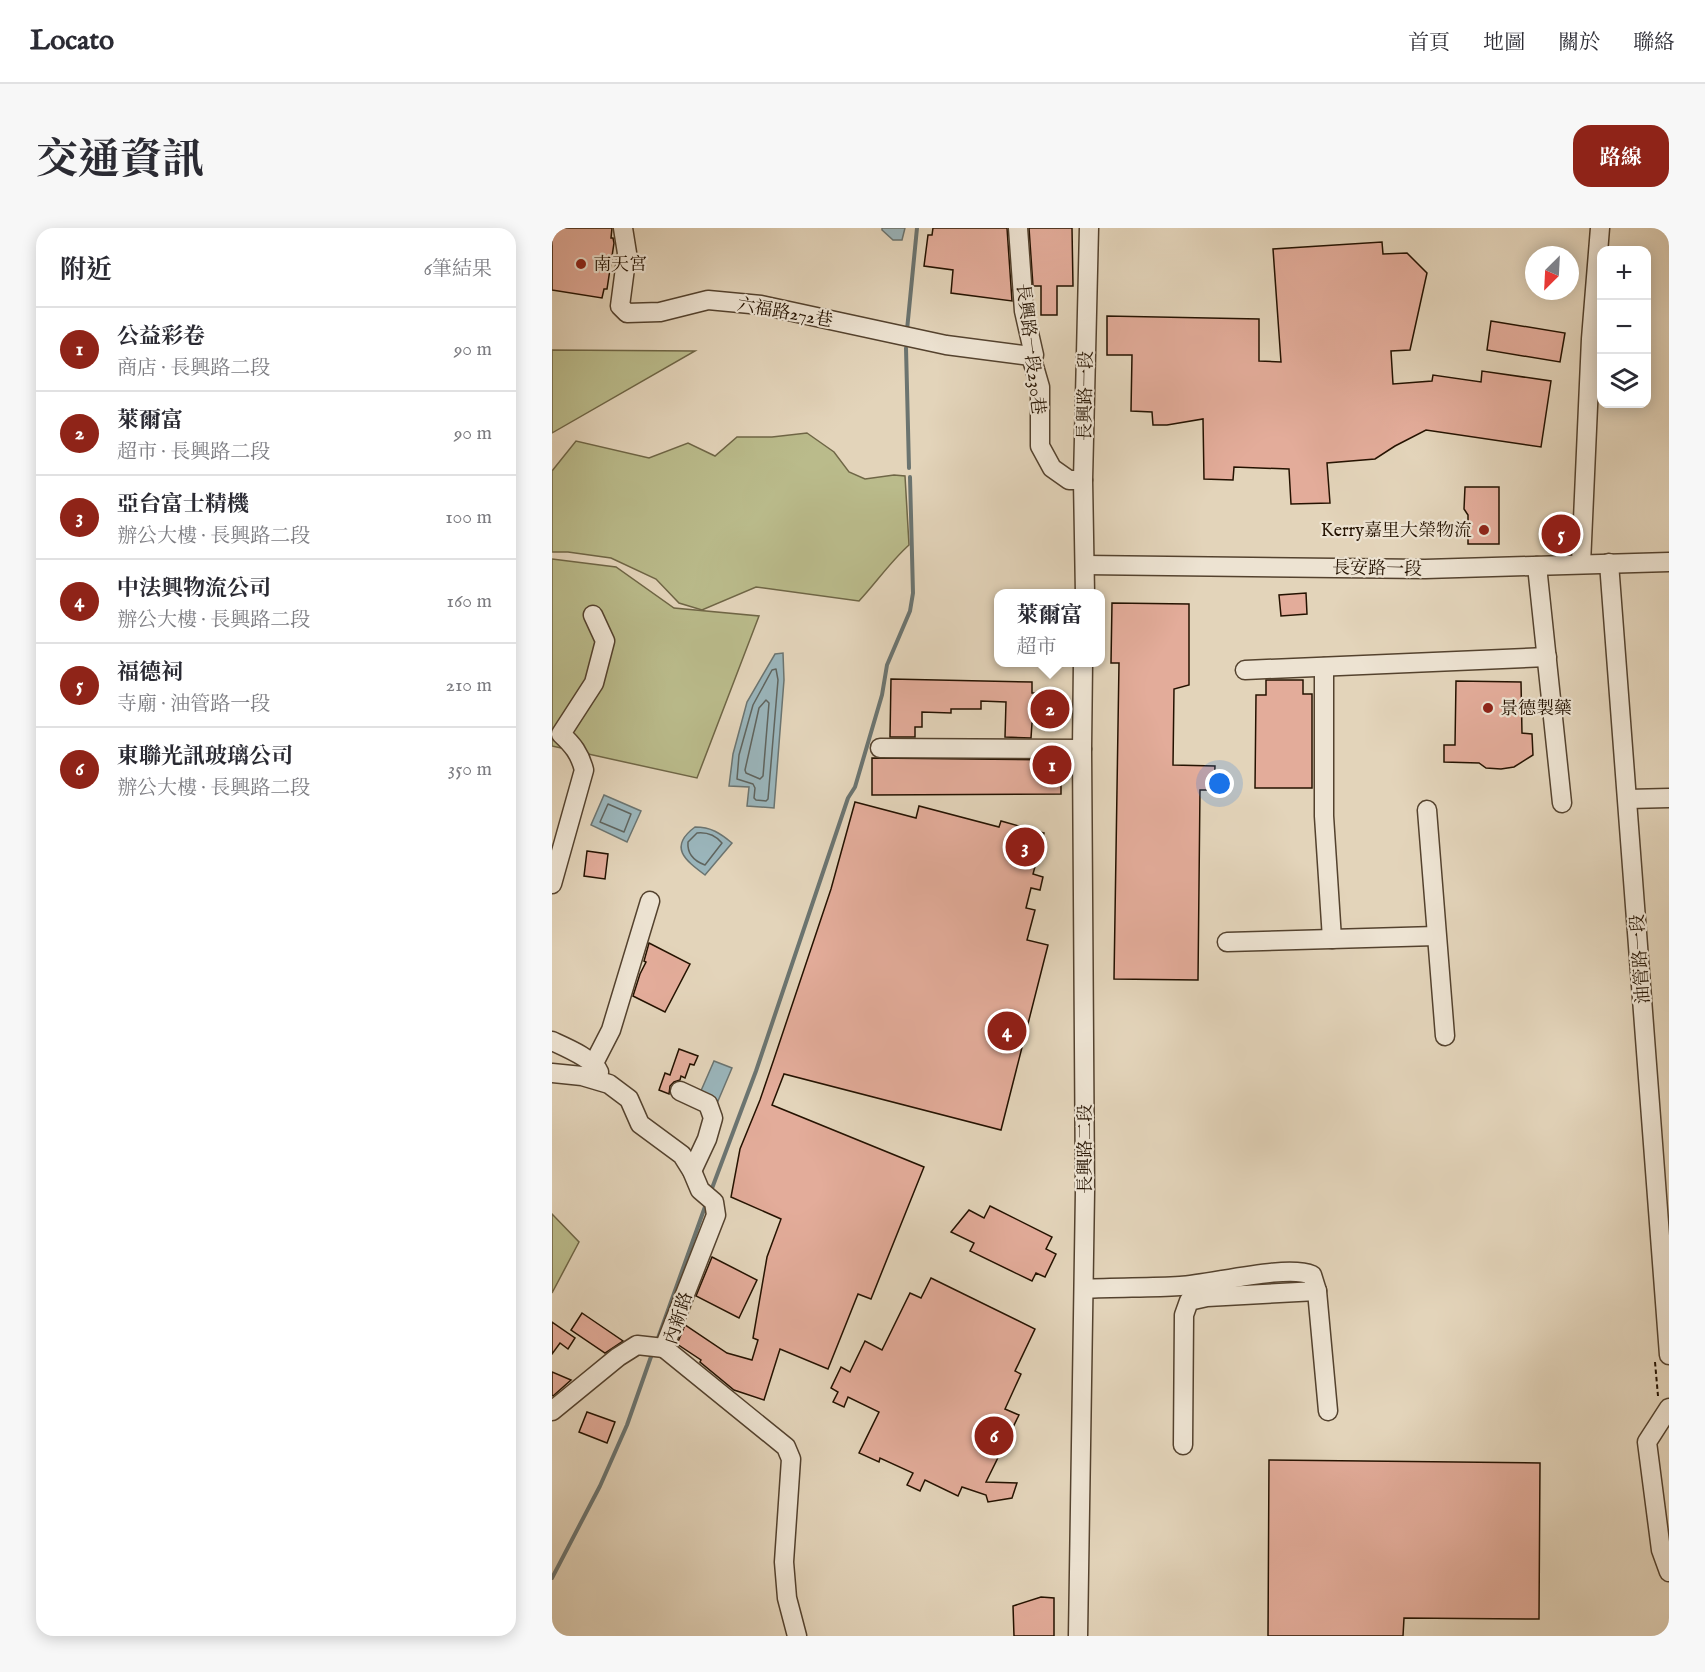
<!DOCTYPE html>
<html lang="zh-TW">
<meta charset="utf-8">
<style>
:root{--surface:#fff;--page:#f7f7f7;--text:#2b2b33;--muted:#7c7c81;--line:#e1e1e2;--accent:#8f2418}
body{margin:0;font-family:"IM FELL English","Noto Serif TC",serif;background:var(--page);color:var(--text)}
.controls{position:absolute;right:18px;top:18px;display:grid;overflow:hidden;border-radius:12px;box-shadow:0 3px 15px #0003}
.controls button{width:54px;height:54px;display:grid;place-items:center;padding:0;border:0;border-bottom:2px solid var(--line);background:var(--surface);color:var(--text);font:30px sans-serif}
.compass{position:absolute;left:973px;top:18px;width:54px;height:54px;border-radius:50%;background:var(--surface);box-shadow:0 3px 15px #0003;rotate:204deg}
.you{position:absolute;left:668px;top:556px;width:21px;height:21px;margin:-15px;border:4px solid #fff;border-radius:50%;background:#1a73e8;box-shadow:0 0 0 9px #1a73e833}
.badge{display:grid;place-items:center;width:39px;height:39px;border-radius:50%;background:var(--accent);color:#fff;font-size:20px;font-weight:700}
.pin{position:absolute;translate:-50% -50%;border:3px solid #fff;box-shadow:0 2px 6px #0006}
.popup{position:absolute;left:442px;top:361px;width:111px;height:78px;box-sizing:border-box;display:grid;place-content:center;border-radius:12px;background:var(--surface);filter:drop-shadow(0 2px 4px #0005);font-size:20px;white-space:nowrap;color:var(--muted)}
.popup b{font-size:22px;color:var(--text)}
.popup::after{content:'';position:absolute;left:50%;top:100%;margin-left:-12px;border:12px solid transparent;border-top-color:var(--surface)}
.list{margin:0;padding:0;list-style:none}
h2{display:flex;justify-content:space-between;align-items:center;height:78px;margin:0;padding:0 24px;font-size:26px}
h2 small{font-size:20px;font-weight:400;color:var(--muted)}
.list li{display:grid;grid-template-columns:39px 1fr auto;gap:18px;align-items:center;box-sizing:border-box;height:84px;padding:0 24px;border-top:2px solid var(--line)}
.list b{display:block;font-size:22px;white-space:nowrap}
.list p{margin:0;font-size:20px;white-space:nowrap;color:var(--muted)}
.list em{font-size:20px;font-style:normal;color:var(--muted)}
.icon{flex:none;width:33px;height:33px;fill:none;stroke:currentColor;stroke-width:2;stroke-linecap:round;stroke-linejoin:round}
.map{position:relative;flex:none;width:1117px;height:1408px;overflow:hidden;border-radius:18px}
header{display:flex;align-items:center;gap:36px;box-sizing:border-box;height:84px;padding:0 30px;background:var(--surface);border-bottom:2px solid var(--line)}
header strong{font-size:28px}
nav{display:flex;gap:33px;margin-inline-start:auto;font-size:21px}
.intro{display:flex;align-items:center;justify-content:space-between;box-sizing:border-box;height:144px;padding:0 36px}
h1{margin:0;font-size:42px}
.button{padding:15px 27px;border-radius:18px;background:var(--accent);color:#fff;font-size:21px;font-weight:700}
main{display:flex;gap:36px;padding:0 36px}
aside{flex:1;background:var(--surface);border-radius:18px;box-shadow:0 3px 15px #0003}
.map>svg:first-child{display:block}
</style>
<header>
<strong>Locato</strong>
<nav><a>首頁</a><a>地圖</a><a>關於</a><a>聯絡</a></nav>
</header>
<div class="intro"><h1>交通資訊</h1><a class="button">路線</a></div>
<main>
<aside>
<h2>附近<small>6筆結果</small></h2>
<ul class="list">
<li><span class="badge">1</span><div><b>公益彩卷</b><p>商店 · 長興路二段</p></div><em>90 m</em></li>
<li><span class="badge">2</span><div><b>萊爾富</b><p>超市 · 長興路二段</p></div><em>90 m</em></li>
<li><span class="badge">3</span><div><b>亞台富士精機</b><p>辦公大樓 · 長興路二段</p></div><em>100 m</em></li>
<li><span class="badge">4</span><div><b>中法興物流公司</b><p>辦公大樓 · 長興路二段</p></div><em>160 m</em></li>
<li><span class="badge">5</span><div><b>福德祠</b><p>寺廟 · 油管路一段</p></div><em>210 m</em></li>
<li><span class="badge">6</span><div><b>東聯光訊玻璃公司</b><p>辦公大樓 · 長興路二段</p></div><em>350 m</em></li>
</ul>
</aside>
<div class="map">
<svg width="1117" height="1408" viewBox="0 0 1117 1408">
<rect width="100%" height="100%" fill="#e3d4ba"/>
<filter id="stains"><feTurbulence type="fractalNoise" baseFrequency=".00333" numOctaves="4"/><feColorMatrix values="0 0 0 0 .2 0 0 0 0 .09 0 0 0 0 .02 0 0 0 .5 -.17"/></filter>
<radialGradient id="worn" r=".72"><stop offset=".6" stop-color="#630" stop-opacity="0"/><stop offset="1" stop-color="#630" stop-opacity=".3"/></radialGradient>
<!-- green -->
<g fill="#babb8b" stroke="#6f6646" stroke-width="1.5">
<polygon points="0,122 143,123 0,205"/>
<path d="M255 205 282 224 297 244 313 251 342 247 353 248 357 317C338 334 324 355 307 373L204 359 150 382 127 375 104 351 59 330 16 324H0V243L24 213 97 230 136 215 163 228 185 209H220Z"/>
<polygon points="0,331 64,339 122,380 207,388 145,550 0,518"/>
<polygon points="0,986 27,1014 0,1065"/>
</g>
<!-- water -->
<g fill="#9ab5bb" stroke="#6b7470" stroke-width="1.5">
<polygon points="330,0 353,0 350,12 341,12 330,2"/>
<polygon points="231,425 232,452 222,580 195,578 197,559 177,558 181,526 195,474 223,426"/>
<polygon points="52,567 89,583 75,614 39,597"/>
<path d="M143 599C159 599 168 605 180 615L153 647C133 632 116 619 143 599Z"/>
<polygon points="162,833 180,840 166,873 148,865"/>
</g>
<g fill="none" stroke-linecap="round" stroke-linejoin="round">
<!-- shore -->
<g stroke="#5f645e" stroke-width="1.5">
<polygon points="224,441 226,452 216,571 214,573 204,572 202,570 203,560 201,556 185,551 187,527 201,477 220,442"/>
<polygon points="214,472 217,475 211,548 208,551 194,545 193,542 207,480"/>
<polygon points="56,576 79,586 72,604 48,594"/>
<path d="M145 605C155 604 164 608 170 615L153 637C142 633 135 626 136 614Z"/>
</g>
<!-- stream -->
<g stroke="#6b7470" stroke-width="4">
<polyline points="355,102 365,0"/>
<polyline points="354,120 357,240"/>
<polyline points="159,963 204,843 296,570 303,559 330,467 335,437 358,383 361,365 358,249"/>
<polyline points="105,1113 154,976"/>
<polyline points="0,1350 48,1258 75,1197 101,1123"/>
</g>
</g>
<!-- building -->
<g fill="#e3ac9a" stroke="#241200" stroke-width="1.5">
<polygon points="0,0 60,0 59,10 61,10 62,15 55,61 52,61 50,70 0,62"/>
<polygon points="381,0 455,0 460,73 399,65 401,42 372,38 376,7 380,7"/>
<polygon points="477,0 520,0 521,58 505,58 505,87 489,87 489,58 481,58"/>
<polygon points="830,14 831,26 855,25 875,45 858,122 839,123 841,156 880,153 881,147 929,154 930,143 999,153 989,219 874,202 843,218 823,231 775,235 778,275 739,276 737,241 682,239 681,252 652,251 651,191 615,197 601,197 600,184 579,183 580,127 555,127 555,88 707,91 707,133 729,134 721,21"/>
<polygon points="939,93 1013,105 1008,134 935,122"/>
<polygon points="913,259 947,259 947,316 916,316 916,287 912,281"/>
<polygon points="1002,297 1015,297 1015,314 1003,315"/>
<polygon points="754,365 755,386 729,388 727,367"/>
<polygon points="560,375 637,376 637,457 622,461 621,537 663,538 662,562 648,562 646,752 562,751 567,435 559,435"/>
<polygon points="339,451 480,454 480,465 507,465 508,494 480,495 479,510 453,509 454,474 429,473 429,481 399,481 399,485 370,484 370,499 363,499 363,509 338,509"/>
<polygon points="714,452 751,452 751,466 760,466 760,560 703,560 704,467 714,467"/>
<polygon points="904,453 969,454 970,505 980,506 981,527 962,539 949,541 934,540 927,535 892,534 892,517 903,517"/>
<polygon points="320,530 509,532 509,566 320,567"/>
<polygon points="303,574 364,590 367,578 447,599 449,593 492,605 481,646 491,649 488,662 479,660 474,680 483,682 475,712 496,717 449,902 232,846 220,877 372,939 319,1071 306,1066 276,1141 228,1121 212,1172 182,1162 148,1134 149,1132 125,1116 133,1097 175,1125 200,1132 206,1112 201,1110 215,1029 229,991 179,969 188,921 208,872 222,831 279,661"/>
<polygon points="35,623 56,626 53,651 32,648"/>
<polygon points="97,715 138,736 113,784 81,768 88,746 94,734 92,733"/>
<polygon points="127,821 146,828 142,837 138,836 133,850 129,848 128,852 122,854 118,858 117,866 107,862 113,845 118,847"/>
<polygon points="438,978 500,1009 494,1021 504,1026 493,1049 484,1045 480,1053 418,1023 422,1015 399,1004 417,982 432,990"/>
<polygon points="160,1029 205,1052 187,1090 144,1068"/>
<polygon points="379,1050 483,1101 463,1143 469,1146 453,1181 467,1187 434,1254 465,1255 460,1270 436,1274 434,1267 410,1259 406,1268 373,1252 368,1263 355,1257 361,1245 328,1230 327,1234 307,1225 327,1184 296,1169 292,1179 281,1174 286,1164 279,1160 289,1139 298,1144 313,1113 330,1122 358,1065 369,1070"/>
<polygon points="30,1085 71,1113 53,1125 19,1102"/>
<polygon points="0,1094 23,1110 16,1121 8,1115 0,1126"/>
<polygon points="0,1144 19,1152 1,1168 0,1167"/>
<polygon points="35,1184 63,1194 55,1215 27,1204"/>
<polygon points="717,1232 988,1235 987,1391 852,1390 851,1408 716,1408"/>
<polygon points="489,1369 502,1370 502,1408 462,1408 461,1378"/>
</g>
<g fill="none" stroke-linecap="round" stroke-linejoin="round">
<defs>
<g id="minor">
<polyline points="71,0 75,25 68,78 75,85 108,84 156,72 209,77 394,117 479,128"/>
<polyline points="466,0 472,83 482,127 479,128 488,159 488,218 500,240 517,252 531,252"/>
<polyline points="1057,335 1117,1127"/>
<polyline points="1029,336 1039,111 1048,0"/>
<polyline points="533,337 873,341 1117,334"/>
<polyline points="985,338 1010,575"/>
<polyline points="533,366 531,252 537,0"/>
<polyline points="772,439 772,588 780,711"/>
<polyline points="693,442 995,429"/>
<polyline points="328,520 530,521"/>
<polyline points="1076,571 1117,570"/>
<polyline points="875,582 893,808"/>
<path d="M0 656 32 542C28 526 21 517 9 506L42 455 53 413 41 387"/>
<polyline points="675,714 884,708"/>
<path d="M0 813C13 819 42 831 47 844"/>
<polyline points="41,837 59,802 98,673"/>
<polyline points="0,845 30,848 57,856 77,871 88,896 130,927 140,943 148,962 162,974 164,987 112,1120 234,1219 239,1231 232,1334 235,1370 245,1408"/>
<polyline points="128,863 156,876 161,890 155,911 140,943"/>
<path d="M532 1061C564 1059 596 1060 628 1058 660 1056 735 1036 760 1047L765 1063 776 1183"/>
<polyline points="1117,1180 1095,1214 1109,1322 1117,1344"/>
<polyline points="0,1183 66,1129 85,1117 112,1120"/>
<polyline points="631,1217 632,1087 637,1073 655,1069 765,1063"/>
<polyline points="526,1408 533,963 530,521 531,434"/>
</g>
</defs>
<!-- minor casing -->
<use href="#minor" stroke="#54422e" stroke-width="21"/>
<!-- path -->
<polyline stroke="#241200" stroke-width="2" stroke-dasharray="4.5 3" stroke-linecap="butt" points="1103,1134 1106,1168"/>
<!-- minor -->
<use href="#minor" stroke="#ede3d2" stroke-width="18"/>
</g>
<!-- markers -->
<g fill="#8f2418" stroke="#ede3d2" stroke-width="2">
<circle cx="29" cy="36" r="6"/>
<circle cx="932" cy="302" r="6"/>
<circle cx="936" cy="480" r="6"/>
</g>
<g text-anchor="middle" stroke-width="4.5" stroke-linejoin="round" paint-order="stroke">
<!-- poi labels -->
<g font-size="18" fill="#241200" stroke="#ede3d2" text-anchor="start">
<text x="41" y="42">南天宮</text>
<text x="920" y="308" text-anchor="end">Kerry嘉里大榮物流</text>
<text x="948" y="486">景德製藥</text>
</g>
<!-- street labels -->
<g font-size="18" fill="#241200" stroke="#ede3d2">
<text transform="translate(233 84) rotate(10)" y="6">六福路272巷</text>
<text transform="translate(479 121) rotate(83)" y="6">長興路一段230巷</text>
<text transform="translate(533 168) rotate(-89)" y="6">長興路一段</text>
<text transform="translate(825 340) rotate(1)" y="6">長安路一段</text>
<text transform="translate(1088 731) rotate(-94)" y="6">油管路一段</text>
<text transform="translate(533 921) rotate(-90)" y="6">長興路二段</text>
<text transform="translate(126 1090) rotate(-72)" y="6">內新路</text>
</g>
</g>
<rect width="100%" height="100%" filter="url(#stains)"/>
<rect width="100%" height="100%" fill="url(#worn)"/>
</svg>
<div class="controls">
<button>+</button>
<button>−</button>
<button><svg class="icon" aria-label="layers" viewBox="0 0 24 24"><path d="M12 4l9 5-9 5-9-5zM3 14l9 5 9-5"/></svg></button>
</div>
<svg class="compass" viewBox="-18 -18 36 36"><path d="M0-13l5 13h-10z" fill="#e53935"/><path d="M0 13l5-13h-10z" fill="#7c7c81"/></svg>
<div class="you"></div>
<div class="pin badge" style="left:500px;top:537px">1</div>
<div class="pin badge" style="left:498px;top:481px">2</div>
<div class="popup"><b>萊爾富</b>超市</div>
<div class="pin badge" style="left:473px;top:619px">3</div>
<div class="pin badge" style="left:455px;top:803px">4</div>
<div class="pin badge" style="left:1009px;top:306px">5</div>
<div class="pin badge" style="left:442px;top:1208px">6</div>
</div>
</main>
